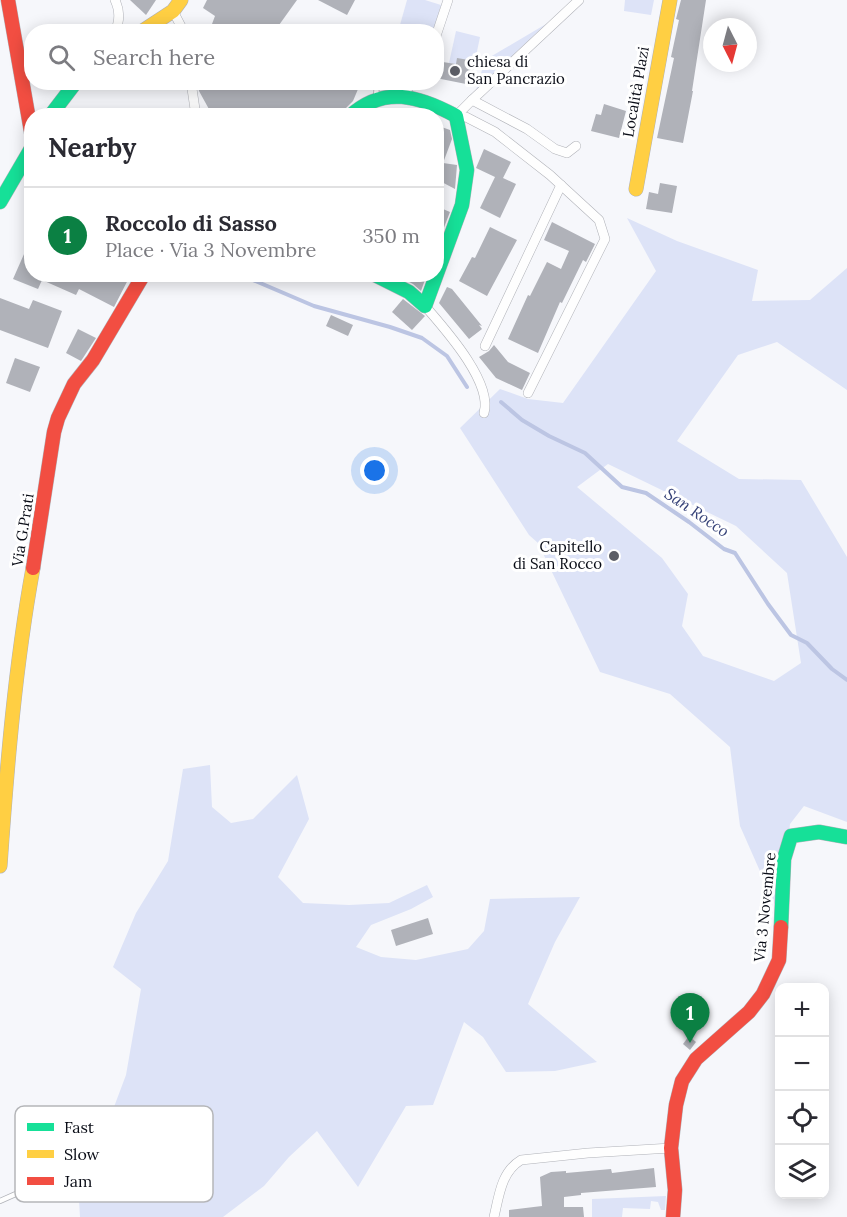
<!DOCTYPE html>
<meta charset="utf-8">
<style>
:root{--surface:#fff;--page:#f2f2f3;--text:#2b2b33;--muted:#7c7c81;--line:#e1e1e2;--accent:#0b8043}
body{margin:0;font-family:Lora,serif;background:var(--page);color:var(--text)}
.controls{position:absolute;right:18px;bottom:18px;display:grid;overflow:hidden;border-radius:12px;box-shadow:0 3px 15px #0003}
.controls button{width:54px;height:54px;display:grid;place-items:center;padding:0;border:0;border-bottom:2px solid var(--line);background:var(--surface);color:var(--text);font:30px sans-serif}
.compass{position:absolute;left:703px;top:18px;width:54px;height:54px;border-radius:50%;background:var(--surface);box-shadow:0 3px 15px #0003;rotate:174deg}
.you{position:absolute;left:375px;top:471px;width:21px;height:21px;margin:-15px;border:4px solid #fff;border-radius:50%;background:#1a73e8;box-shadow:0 0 0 9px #1a73e833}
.badge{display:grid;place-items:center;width:39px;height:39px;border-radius:50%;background:var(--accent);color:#fff;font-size:20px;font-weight:700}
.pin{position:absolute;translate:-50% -50px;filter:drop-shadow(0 2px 3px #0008)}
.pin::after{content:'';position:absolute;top:32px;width:21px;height:18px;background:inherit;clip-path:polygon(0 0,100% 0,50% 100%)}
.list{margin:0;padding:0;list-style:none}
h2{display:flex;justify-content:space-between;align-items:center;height:78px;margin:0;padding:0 24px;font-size:26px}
h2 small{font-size:20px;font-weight:400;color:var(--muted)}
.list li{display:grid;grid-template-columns:39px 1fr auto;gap:18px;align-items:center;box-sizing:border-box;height:96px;padding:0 24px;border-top:2px solid var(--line)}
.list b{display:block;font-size:22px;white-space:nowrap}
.list p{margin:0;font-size:20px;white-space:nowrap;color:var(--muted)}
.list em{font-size:20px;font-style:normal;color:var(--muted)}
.icon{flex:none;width:33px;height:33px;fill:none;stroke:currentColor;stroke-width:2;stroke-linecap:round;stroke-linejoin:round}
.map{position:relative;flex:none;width:847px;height:1217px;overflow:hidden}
.search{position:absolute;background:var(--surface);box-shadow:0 3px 15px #0003;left:24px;top:24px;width:420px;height:66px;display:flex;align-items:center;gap:15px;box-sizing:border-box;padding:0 21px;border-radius:24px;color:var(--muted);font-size:22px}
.panel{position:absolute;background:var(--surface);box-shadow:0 3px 15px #0003;left:24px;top:108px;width:420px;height:174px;border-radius:24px}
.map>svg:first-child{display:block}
</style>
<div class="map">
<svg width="847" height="1217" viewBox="0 0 847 1217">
<rect width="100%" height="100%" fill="#f6f7fb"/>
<!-- green -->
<g fill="#dde3f7" fill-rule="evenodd">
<polygon points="407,0 425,0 441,5 434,31 398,32"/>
<polygon points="625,0 654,0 651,15 624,11"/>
<polygon points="546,24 476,90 485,60"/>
<polygon points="456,31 480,37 475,61 456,64 449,63"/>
<path d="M627 218 677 241 758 270 752 301 810 300 847 268V390L777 342 738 355 677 441 739 479 801 480 847 557V822L804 806 790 824 779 914 740 826 730 747 670 694 600 672 538 543 529 535 460 428 500 389 528 399 563 403 656 271ZM608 464 736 526 787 573 801 663 774 681 703 656 682 626 688 594 662 558 577 487Z"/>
<polygon points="210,765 212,807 231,823 253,819 297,775 309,819 278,877 303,903 349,905 389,903 427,885 433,897 411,909 371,925 356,947 381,957 416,960 468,949 484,931 490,899 580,897 555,942 528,1004 597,1062 555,1071 506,1072 483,1037 464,1022 433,1105 406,1106 358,1187 317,1131 289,1157 264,1186 223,1217 80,1217 79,1200 126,1075 141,989 113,967 136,913 168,861 183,769"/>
<polygon points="666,1196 665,1210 661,1210 658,1202 651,1201 650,1209 623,1208 622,1217 592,1217 592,1199"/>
</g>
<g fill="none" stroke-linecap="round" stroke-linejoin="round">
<!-- stream -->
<g stroke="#bcc5e3" stroke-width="4">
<polyline points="239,274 314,306 390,327 422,338 447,356 467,387"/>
<polyline points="501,402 522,420 549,436 585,453 622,487 646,493 689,522 724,549 735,553 768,604 791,635 807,643 832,669 847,680"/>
</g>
</g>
<!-- building -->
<g fill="#b0b2b9">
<polygon points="130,0 156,0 146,15"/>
<polygon points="207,0 297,0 274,32 209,32 215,16 203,8"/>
<polygon points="318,0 355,0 347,15"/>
<polygon points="681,0 706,0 692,91 693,91 683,143 657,138 674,58 671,57 679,20 676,19"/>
<polygon points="457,58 475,61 471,85 436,78 436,61 456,64"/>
<polygon points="198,82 361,82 353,101 344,110 341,116 215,116 210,111 199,91"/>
<polygon points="604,104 626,111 619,138 591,131 596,114 601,115"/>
<polygon points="436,125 450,130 452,139 443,163 457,165 455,189 436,179"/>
<polygon points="484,149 511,162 503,178 516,184 500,218 480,208 495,177 476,168"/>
<polygon points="660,183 677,186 672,213 646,209 649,192 658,194"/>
<polygon points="436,206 450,212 436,248"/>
<polygon points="552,222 595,244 586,262 583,260 562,303 560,302 538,353 508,339 528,295 530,296 547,262 561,269 569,251 544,240"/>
<polygon points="490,227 517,240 487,296 459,281 472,257 475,258"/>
<polygon points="32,236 32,274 131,274 114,307 79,289 76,295 42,280 38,289 13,279"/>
<polygon points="394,274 427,274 421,291 413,284"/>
<polygon points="447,287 452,289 482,326 479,325 482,329 469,339 439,303"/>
<polygon points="0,298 29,309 33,300 62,311 48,348 0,330"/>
<polygon points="403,299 425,316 412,330 392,312"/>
<polygon points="331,315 353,325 348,336 326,326"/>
<polygon points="78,329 96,338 81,361 66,353"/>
<polygon points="494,345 508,362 530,373 522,390 496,378 479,357 489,351"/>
<polygon points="15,358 40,367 30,392 6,383"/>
<polygon points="428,918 433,934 396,946 391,930"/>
<polygon points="689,1036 696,1042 690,1050 683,1044"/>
<polygon points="654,1168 656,1187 581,1193 581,1195 564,1197 564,1207 583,1207 584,1217 509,1217 509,1210 542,1206 540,1177 551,1172 566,1171 566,1173 611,1169 612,1173"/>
</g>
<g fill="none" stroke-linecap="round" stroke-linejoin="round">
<defs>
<g id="lane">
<polyline points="322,32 324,32"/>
<polyline points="376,97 377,82"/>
<polyline points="0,1201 18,1193"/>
</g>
<g id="street">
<path d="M115 0C120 11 120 20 115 32"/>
<polyline points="173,11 184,32"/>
<polyline points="436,36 448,0"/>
<polyline points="191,82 196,116"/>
<polyline points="403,96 412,82"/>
<polyline points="472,100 579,0"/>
<polyline points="456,116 466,117 495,132 550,175 599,220 605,239 528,393"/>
<polyline points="456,116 472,100 527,129 555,149 567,153 576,146"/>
<path d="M425 306C444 328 493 382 484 413"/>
<polyline points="485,346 561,185"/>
<path d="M494 1217C499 1196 501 1172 521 1160L588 1153 671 1148"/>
</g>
<g id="fast">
<polyline points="50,116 76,82"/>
<path d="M350 116C384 85 419 96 456 116L467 170 462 205 425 306 409 292 373 274"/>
<polyline points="0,202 32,147"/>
<polyline points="781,927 784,859 791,836 819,832 847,837"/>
</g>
<g id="slow">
<polyline points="141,32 173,11 181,0"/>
<polyline points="636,189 670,0"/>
<path d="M0 866C7 766 15 667 33 568"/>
</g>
<g id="jam">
<polyline points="8,0 32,137"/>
<polyline points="33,568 54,432 58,418 74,384 93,360 144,274"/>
<polyline points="673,1217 675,1190 671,1148 676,1105 682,1081 696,1059 749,1012 763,994 779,960 781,927"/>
</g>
</defs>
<!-- lane casing -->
<use href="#lane" stroke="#b0b2b8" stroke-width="6"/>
<!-- street casing -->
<use href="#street" stroke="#b0b2b8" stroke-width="10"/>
<!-- fast casing -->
<use href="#fast" stroke="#b0b2b8" stroke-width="15"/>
<!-- slow casing -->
<use href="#slow" stroke="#b0b2b8" stroke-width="15"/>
<!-- jam casing -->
<use href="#jam" stroke="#b0b2b8" stroke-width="15"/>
<!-- lane -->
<use href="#lane" stroke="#fefefe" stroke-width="4.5"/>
<!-- street -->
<use href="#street" stroke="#fefefe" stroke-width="9"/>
<!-- fast -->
<use href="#fast" stroke="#16e098" stroke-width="14"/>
<!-- slow -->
<use href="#slow" stroke="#ffcf43" stroke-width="14"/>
<!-- jam -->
<use href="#jam" stroke="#f24e42" stroke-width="14"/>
</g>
<!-- markers -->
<g fill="#5c5e66" stroke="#fff" stroke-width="2">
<circle cx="455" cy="71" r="6"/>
<circle cx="614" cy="556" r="6"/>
</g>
<g text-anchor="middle" stroke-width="6" stroke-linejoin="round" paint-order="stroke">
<!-- poi labels -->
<g font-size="15" fill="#090c16" stroke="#fff" text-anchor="start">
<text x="467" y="67">chiesa di<tspan x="467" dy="17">San Pancrazio</tspan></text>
<text x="602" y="552" text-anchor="end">Capitello<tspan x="602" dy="17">di San Rocco</tspan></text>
</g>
<!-- street labels -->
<g font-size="15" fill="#090c16" stroke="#fff">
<text transform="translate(636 92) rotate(-80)" y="5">Località Plazi</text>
<text transform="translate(23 530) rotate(-81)" y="5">Via G.Prati</text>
<text transform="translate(765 907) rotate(-84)" y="5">Via 3 Novembre</text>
</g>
<!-- water labels -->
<g font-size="16" font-style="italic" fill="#364278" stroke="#fff">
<text transform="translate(697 512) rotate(34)" y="6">San Rocco</text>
</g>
</g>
<!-- legend -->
<rect x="15" y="1106" width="198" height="96" rx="9" fill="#fff" stroke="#b5b6b9" stroke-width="1.5"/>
<rect x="27" y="1123" width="27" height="8" fill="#16e098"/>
<rect x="27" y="1150" width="27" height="8" fill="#ffcf43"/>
<rect x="27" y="1177" width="27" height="8" fill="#f24e42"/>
<g font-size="16" fill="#090c16">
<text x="64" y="1133">Fast</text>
<text x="64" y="1160">Slow</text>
<text x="64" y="1187">Jam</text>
</g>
</svg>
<div class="controls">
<button>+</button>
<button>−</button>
<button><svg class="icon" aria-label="locate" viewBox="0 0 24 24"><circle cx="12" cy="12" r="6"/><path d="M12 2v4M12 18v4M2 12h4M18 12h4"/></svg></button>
<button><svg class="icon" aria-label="layers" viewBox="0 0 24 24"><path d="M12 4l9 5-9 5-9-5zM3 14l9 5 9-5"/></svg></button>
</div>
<svg class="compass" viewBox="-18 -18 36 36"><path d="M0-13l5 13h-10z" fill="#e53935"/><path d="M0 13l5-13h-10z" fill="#7c7c81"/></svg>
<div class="you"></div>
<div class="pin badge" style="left:690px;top:1043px">1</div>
<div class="search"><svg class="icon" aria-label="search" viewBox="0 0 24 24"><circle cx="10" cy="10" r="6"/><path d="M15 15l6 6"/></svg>Search here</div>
<section class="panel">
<h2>Nearby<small></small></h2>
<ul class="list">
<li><span class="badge">1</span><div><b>Roccolo di Sasso</b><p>Place · Via 3 Novembre</p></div><em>350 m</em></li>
</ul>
</section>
</div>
